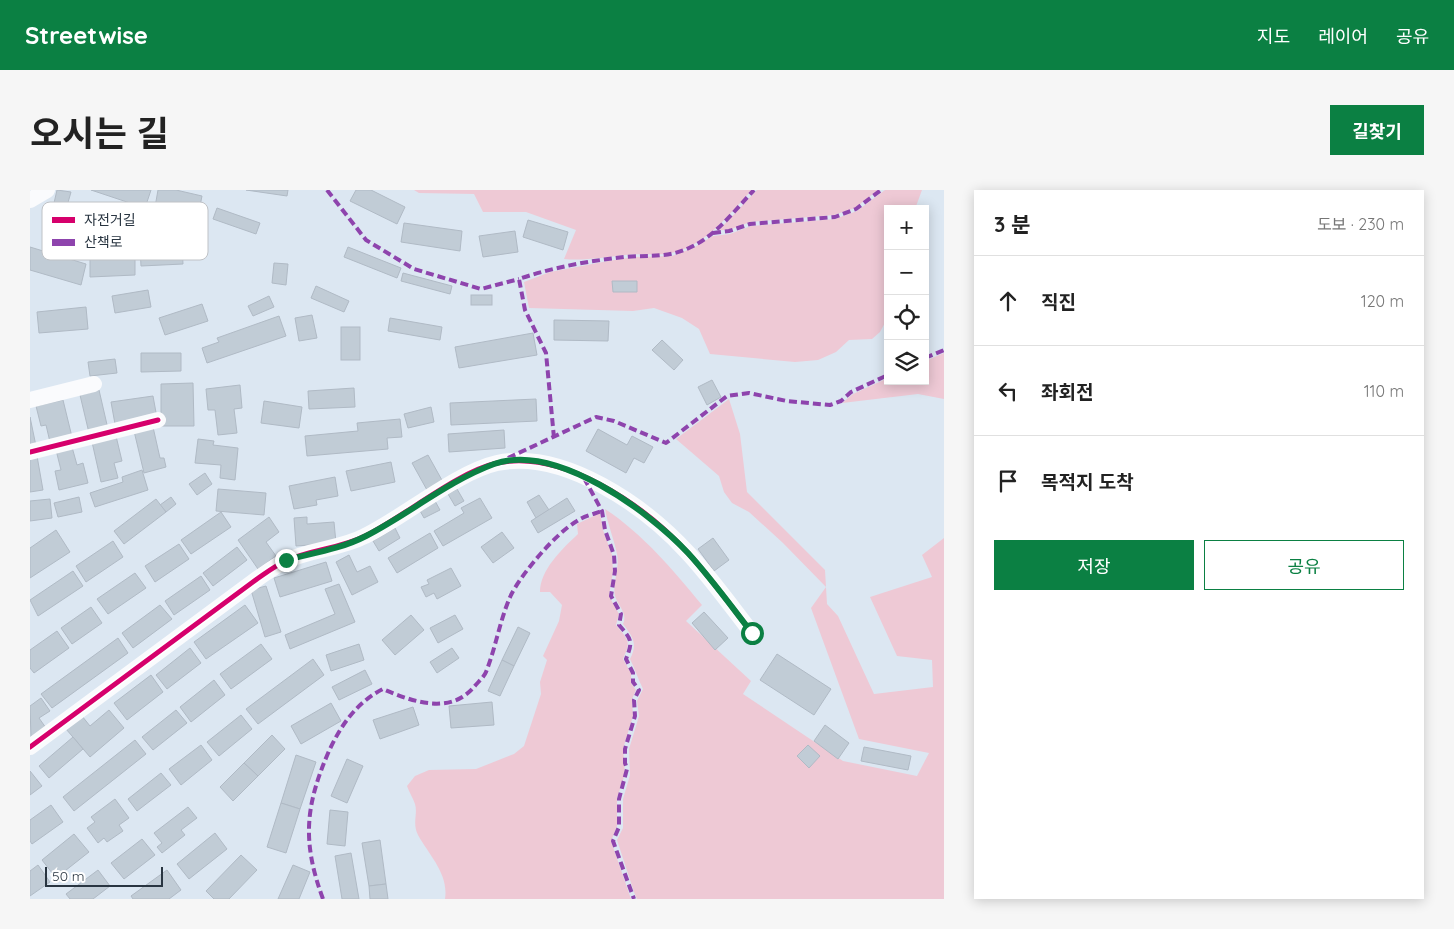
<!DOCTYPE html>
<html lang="ko">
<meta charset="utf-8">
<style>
:root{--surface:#fff;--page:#f6f6f6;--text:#222;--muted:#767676;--line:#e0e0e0;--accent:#0b8043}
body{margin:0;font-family:Quicksand,"Noto Sans KR",sans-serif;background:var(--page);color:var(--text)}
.controls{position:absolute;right:15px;top:15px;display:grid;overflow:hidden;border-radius:0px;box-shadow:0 2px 12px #0003}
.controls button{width:45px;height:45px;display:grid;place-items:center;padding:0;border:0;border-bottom:1px solid var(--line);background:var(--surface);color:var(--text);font:25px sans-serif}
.scale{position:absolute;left:15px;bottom:12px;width:118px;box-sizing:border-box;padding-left:5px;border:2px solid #293541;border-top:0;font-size:14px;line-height:18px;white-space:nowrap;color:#293541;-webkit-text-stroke:4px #fff;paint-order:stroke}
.stop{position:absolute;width:15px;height:15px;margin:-11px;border:4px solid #0b8043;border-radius:50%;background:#fff}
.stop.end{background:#0b8043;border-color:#fff;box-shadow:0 1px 5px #0008}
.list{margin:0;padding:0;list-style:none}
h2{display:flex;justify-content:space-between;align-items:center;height:65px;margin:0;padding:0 20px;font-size:21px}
h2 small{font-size:16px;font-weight:400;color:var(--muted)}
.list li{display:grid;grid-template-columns:32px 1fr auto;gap:15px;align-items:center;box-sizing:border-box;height:90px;padding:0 20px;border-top:1px solid var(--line)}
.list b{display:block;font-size:19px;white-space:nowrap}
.list em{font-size:16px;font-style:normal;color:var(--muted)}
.actions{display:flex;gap:10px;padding:15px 20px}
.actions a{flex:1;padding:11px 0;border:1px solid var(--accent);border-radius:0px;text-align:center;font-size:18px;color:var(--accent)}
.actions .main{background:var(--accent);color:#fff}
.icon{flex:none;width:28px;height:28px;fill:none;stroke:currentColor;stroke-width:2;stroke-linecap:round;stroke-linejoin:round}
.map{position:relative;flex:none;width:914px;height:709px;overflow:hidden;border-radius:0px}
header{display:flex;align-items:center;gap:30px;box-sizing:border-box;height:70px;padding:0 25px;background:var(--accent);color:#fff}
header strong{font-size:24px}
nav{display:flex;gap:28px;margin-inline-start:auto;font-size:18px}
.intro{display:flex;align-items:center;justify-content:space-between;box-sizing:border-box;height:120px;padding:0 30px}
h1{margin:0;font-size:35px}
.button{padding:12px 22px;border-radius:0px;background:var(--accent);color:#fff;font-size:18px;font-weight:700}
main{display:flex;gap:30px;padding:0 30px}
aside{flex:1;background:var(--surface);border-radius:0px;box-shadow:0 2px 12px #0003}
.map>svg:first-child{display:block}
</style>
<header>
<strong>Streetwise</strong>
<nav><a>지도</a><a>레이어</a><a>공유</a></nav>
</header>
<div class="intro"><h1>오시는 길</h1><a class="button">길찾기</a></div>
<main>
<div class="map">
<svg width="914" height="709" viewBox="0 0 914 709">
<rect width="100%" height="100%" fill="#dce7f2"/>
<!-- green -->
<g fill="#eec9d5">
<path d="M384 0H722C699 24 676 56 641 63 626 66 610 63 595 65 574 67 555 71 534 69L546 40 496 22H453L444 4 389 3Z"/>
<polygon points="727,0 848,0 825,18 804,25 720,32 699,40 689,40"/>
<polygon points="855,0 892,0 885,19 858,19 858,127 850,142 842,149 819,150 806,162 788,170 765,172 680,164 669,139 652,128 624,118 603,121 499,118 494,92 520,82 578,71 604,67 642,66 663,58 683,46 700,44 721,36 805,29 827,21"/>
<polygon points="914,163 914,209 888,204 812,213 823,204 858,188 858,191 895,191 895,171"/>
<path d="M699 209 710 244 717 302 795 380 797 414 808 426 844 504 903 497 902 470 867 466 840 407 902 387 892 365 914 348V709H607L604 702 587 650 593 638V609L600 585 599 559 609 526 607 511 613 499C608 489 605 479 600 469 608 454 603 447 593 434 598 423 588 416 585 406 582 395 590 378 587 364 584 349 578 335 575 319 613 344 643 380 672 415L656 431 721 491 713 504 813 571 887 586 899 563 829 549 781 418 796 397 753 353 719 322 702 313 694 302 689 286 646 249Z"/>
<path d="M570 323 573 340 582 365 583 381 579 406 589 424 586 435C599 451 601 451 593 469L601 483V493L606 500 602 509 603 526 593 559 595 584 587 608V636L581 651 601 709H415C419 684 399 665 388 645 382 633 388 624 385 614 383 608 379 602 377 596L385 586 399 580 446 579 484 564 494 556 511 504 510 492 517 470 513 466 529 431 532 415 520 402H510C510 380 532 359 548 344L547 334Z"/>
</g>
<!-- building -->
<g fill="#c1ccd6" stroke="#b0bac5">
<polygon points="27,0 41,2 37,16 24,13"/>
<polygon points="61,0 121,0 115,18"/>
<polygon points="128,0 146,0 172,6 168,26 125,17"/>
<polygon points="216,0 258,0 257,6"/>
<polygon points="326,0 341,0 375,17 367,34 320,11"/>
<polygon points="187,18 230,33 226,44 183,29"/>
<polygon points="498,30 538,42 533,60 493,47"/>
<polygon points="374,33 432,41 430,61 371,52"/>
<polygon points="485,41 488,62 453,67 449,46"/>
<polygon points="152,55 153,74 111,76 110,57"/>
<polygon points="0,57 56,74 51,95 0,80"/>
<polygon points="318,57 371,78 367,88 314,67"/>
<polygon points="105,65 105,85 60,87 60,67"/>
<polygon points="244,73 258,74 256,95 242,93"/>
<polygon points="373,83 422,96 420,104 371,91"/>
<polygon points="582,91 607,91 607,102 583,102"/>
<polygon points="286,96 319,111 314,122 281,108"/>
<polygon points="118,100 121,117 85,123 82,106"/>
<rect x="441" y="105" width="21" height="10"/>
<polygon points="239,106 244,117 223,126 218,116"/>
<polygon points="172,114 178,131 135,145 129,128"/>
<polygon points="56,117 58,139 9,143 7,122"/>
<polygon points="282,125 287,148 269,151 265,128"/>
<polygon points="249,126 256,146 177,173 172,158 189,152 187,148"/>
<polygon points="360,128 412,137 410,150 358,141"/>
<polygon points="524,130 579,131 578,151 524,150"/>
<rect x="311" y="137" width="19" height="33"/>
<polygon points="503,143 507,165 429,178 425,157"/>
<polygon points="632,150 653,170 644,180 622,160"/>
<polygon points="111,163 151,163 151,181 111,182"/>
<polygon points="85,169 87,183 60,186 58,172"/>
<polygon points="682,190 691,207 677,215 668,197"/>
<polygon points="163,193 164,236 131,236 131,194"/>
<polygon points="210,195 212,218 204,219 207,243 188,245 185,220 178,220 176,199"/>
<polygon points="324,198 325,217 279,219 278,201"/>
<polygon points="69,200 78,239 59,243 50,205"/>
<polygon points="123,206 127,228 85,234 81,212"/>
<polygon points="506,209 507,231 421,235 420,213"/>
<polygon points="33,210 42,247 20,252 16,235 11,236 6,216"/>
<polygon points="234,211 272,217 269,238 231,233"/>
<polygon points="401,217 404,232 378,238 374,224"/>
<polygon points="0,227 6,256 0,257"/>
<polygon points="370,229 372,247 357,248 358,259 277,266 275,246 328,241 327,233"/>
<polygon points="123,237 130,268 134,268 136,277 114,283 104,241"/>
<polygon points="568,239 597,255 602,246 623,257 614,273 604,268 596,283 556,261"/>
<polygon points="474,240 475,258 419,262 418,244"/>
<polygon points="86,246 92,271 84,273 88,288 71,292 62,252"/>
<polygon points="168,249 184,251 183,255 208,258 205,290 190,288 191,275 165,273"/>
<polygon points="42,257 47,275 53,273 58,293 29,300 25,281 31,280 26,260"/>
<polygon points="398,265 413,292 397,300 382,273"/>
<polygon points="7,266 13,300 0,302 0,267"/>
<polygon points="361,272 365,292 321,301 316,281"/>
<polygon points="112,280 118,300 65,317 60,303 93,292 92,287"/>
<polygon points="175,283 182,294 167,305 159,294"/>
<polygon points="305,287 308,306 286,310 287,315 264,319 259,296"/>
<polygon points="188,299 236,303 234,325 186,321"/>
<polygon points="427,299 434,311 425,316 418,304"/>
<polygon points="509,305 519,320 506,328 497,312"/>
<polygon points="49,307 52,322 28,327 24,313"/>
<polygon points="141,307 146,314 136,322 130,315"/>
<polygon points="450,308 462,328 413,356 404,341 434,323 431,318"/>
<polygon points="537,308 545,321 508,343 501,331"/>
<polygon points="20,309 22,328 0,331 0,311"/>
<polygon points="126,309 136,322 94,354 84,341"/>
<polygon points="405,311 410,320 394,328 389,319"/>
<polygon points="191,322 201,337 161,364 151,350"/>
<polygon points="239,327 249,342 236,352 246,366 228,379 208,350"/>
<polygon points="277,327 277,334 304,332 306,353 266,356 264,328"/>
<polygon points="365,338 370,348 349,361 343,351"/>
<polygon points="26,340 40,362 0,388 0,358"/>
<polygon points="472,342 484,358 463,373 451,357"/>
<polygon points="400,343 408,358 367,383 358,368"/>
<polygon points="683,348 699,370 684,381 668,359"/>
<polygon points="83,351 93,367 56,392 46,376"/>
<polygon points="149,354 159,369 125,392 115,376"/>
<polygon points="207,357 217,370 183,396 173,383"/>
<polygon points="319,365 327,382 340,376 348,392 322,405 306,372"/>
<polygon points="296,372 302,391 250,407 244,388"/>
<polygon points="421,378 431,396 407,409 404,403 396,407 391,397 399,394 397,390"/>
<polygon points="43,381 53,396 8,426 0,410"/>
<polygon points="105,383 116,398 78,424 67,409"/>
<polygon points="171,386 180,400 144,425 135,411"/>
<polygon points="309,394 325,432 260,459 255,445 305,424 295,399"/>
<polygon points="236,396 251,442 235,447 221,400"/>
<polygon points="130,415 142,429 103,458 92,443"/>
<polygon points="215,415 228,433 176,469 164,452"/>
<polygon points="61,417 72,433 42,454 31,438"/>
<polygon points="674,422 698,448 685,460 662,433"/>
<polygon points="381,425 394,440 365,465 352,450"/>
<polygon points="425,425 433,439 408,453 400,438"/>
<polygon points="488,437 500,443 484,476 472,470"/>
<polygon points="27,441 39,458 4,483 0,478 0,460"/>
<polygon points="88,448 98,463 22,518 11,504"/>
<polygon points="231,454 242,469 201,499 190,484"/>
<polygon points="329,454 334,470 301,481 296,465"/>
<polygon points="160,458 171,473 137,499 126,485"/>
<polygon points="422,458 429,468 407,483 400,472"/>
<polygon points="747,464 801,499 784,525 730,490"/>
<polygon points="283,469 294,485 228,534 216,519"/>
<polygon points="472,470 484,476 470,506 458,501"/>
<polygon points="335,480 342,494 309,510 302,497"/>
<polygon points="121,485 133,502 97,530 84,513"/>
<polygon points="184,490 195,505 161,532 150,517"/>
<polygon points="11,508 20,521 9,528 16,538 1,548 0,516"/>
<polygon points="462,512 464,535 421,538 419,516"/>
<polygon points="301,513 311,531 271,554 261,536"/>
<polygon points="383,517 389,535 350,549 343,530"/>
<polygon points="79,520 94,538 60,567 36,539 52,526 60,536"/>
<polygon points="146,520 157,533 123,560 112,547"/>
<polygon points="211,525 222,539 189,566 177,552"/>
<polygon points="795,535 819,553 808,569 784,551"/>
<polygon points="242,545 255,559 228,586 214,573"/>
<polygon points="43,547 53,559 19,588 9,576"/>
<polygon points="105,550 116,564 44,621 33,607"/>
<polygon points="171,555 182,570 151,595 139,579"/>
<polygon points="778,555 790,566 779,578 767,566"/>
<polygon points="834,557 881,566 878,580 831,571"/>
<polygon points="266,565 286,572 270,619 251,613"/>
<polygon points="317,569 333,576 317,613 301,606"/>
<polygon points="214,573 228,586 203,611 190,597"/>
<polygon points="0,581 12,596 0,605"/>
<polygon points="131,583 141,595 107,621 98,609"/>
<polygon points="85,609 99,628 89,635 93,641 77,652 74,648 68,653 57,638 65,632 61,627"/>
<polygon points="251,613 270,619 256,663 237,657"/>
<polygon points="21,615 33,632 2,654 0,651 0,630"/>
<polygon points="158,617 167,628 151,640 155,645 132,663 127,657 132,653 124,643"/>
<polygon points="300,620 318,622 315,656 297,654"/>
<polygon points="185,643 197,659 159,689 147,674"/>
<polygon points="44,644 59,662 26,688 12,670"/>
<polygon points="112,649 125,665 94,689 81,673"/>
<polygon points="350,650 356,694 339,696 332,653"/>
<polygon points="321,663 329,709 312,709 305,666"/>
<polygon points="211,665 227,680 199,709 184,709 176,701"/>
<polygon points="8,675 20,692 0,706 0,681"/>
<polygon points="263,675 280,682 269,709 248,709"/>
<polygon points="68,680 80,696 63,709 40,709 36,704"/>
<polygon points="137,680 151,700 139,709 103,709 101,706"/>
<polygon points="356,694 358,709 340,709 339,696"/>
</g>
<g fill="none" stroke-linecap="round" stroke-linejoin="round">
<!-- minor -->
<g stroke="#fafbfd" stroke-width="16">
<polyline points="0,10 17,0"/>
<polyline points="0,210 64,194"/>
<polyline points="0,262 128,230"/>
<path d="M0 557 227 389C236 383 246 375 256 371 281 359 310 359 335 346 374 327 427 282 467 273 534 259 615 316 658 363 681 388 701 416 722 443"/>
</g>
<!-- quiet -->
<g stroke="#8e44ad" stroke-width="4" stroke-dasharray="8 4" stroke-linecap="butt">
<polyline points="297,0 336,50 384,79 451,99 489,89"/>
<polyline points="683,43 699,41 720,34 805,27 826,19 851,0"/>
<polyline points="895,168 914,160"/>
<path d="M524 248 516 163 495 120 489 89C524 77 559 71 594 67 617 65 638 68 659 58 686 46 704 21 724 0"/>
<polyline points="478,268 566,227 584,231 636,253 697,206 719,203 757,211 800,215 811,211 821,202 858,185"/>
<path d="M554 288 572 321 575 340 584 365 585 381 581 406 591 424 589 435C602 450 603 451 596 469L603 483V492L609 500 604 510 605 526 595 559V573L597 579 589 609V637L583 651 604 709"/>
<path d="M293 709C272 652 275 616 299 561 311 535 327 512 353 499 383 512 420 525 444 497 448 492 454 487 456 482 466 457 470 429 481 405 492 383 526 343 547 331 554 326 564 324 572 321"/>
</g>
<defs>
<g id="cycleway">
<polyline points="0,262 128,230"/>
<path d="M0 557 227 389C236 383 246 375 256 371 281 359 310 359 335 346 374 327 427 282 467 273 534 259 615 316 658 363 681 388 701 416 722 443"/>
</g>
</defs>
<!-- cycleway casing -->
<use href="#cycleway" stroke="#fff" stroke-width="8"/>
<!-- cycleway -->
<use href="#cycleway" stroke="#d6006c" stroke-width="5"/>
</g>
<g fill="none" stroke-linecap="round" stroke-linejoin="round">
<!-- route -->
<path stroke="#0b8043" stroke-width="6" d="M256 370C283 363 311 359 336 346 379 324 418 291 464 274 525 252 619 321 658 363 681 388 701 416 722 443"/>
</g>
<!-- legend -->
<rect x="12" y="12" width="166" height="58" rx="8" fill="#fff" stroke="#bfc2c6" stroke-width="1"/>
<rect x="22" y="27" width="23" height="6" fill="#d6006c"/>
<rect x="22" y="49" width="23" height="7" fill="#8e44ad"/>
<g font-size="14" fill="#293541">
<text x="54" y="35">자전거길</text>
<text x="54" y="57">산책로</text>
</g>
</svg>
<div class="controls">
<button>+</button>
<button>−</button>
<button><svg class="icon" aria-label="locate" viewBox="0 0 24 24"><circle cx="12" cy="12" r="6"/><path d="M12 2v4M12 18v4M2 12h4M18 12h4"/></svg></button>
<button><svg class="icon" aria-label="layers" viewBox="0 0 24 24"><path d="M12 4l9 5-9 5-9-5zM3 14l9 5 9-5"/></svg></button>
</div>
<div class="scale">50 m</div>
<div class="stop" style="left:722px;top:443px"></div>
<div class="stop end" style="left:256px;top:370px"></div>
</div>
<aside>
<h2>3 분<small>도보 · 230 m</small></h2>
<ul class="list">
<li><svg class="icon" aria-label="ahead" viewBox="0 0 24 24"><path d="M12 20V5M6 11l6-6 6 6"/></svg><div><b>직진</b></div><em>120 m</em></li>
<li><svg class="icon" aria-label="left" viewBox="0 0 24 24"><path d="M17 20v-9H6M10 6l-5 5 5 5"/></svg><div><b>좌회전</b></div><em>110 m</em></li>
<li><svg class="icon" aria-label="arrive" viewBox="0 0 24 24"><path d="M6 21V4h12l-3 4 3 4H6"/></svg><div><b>목적지 도착</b></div></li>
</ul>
<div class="actions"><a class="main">저장</a><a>공유</a></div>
</aside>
</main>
